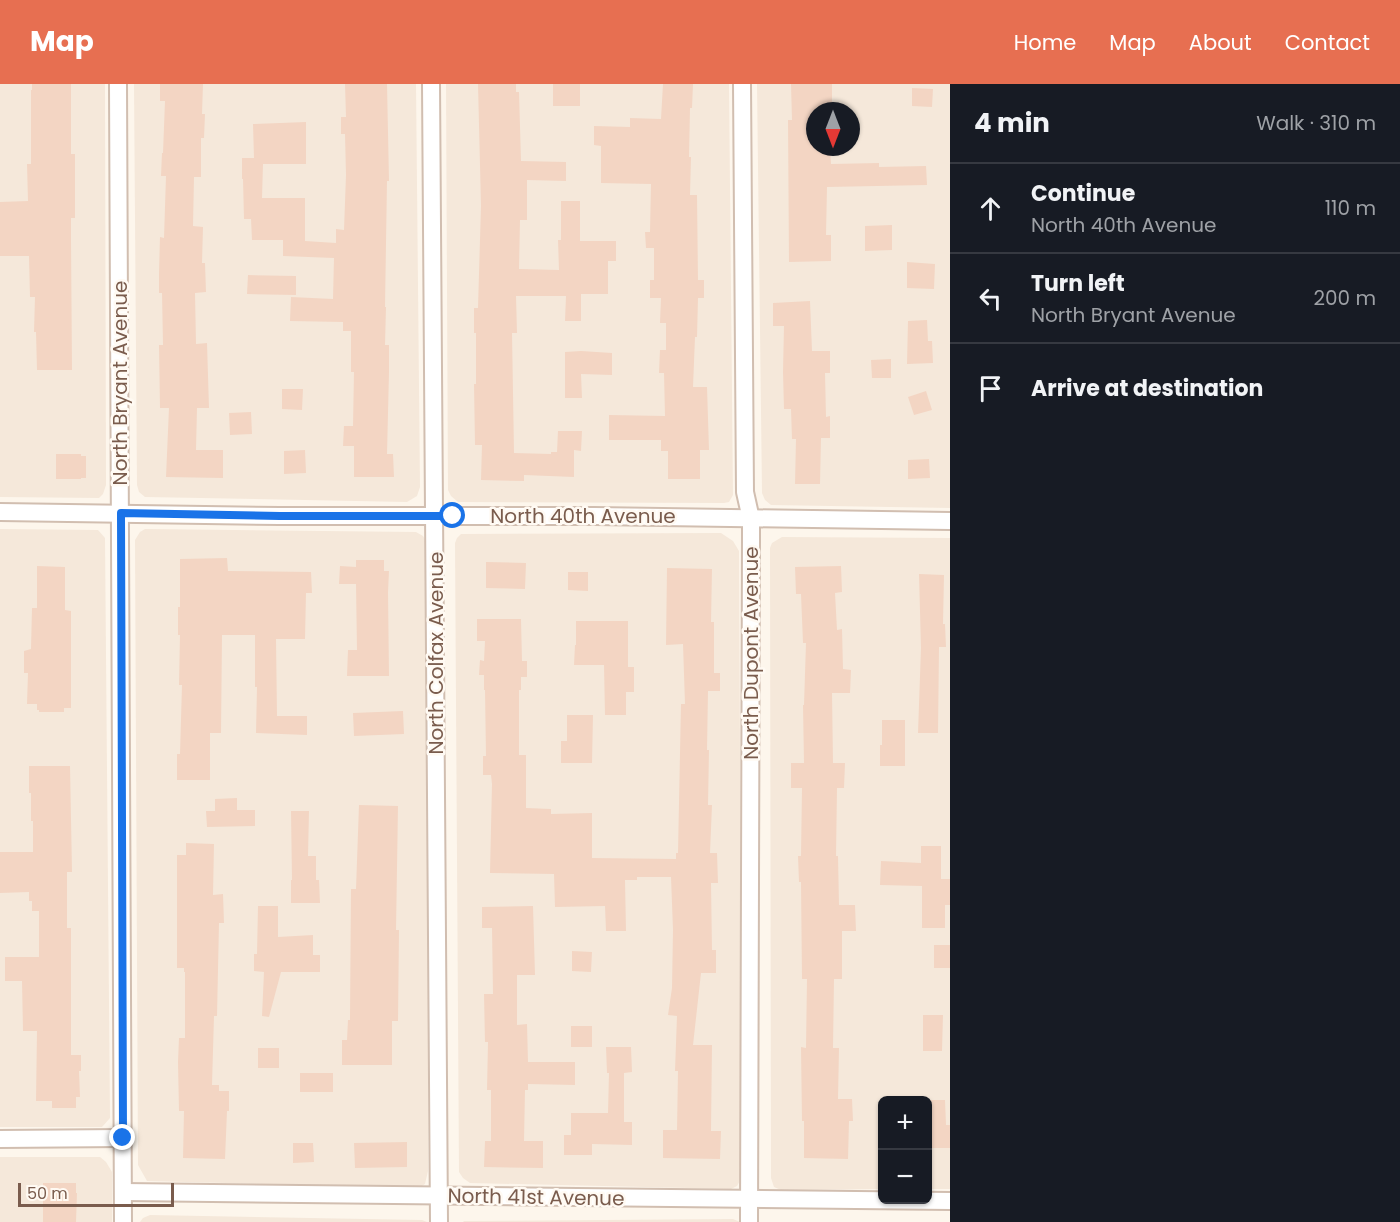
<!DOCTYPE html>
<meta charset="utf-8">
<style>
:root{--surface:#171b24;--page:#242831;--text:#f1f3f6;--muted:#9ea1a6;--line:#363941;--accent:#e76f51}
body{margin:0;font-family:Poppins,sans-serif;background:var(--page);color:var(--text)}
.controls{position:absolute;right:18px;bottom:18px;display:grid;overflow:hidden;border-radius:9px;box-shadow:0 2px 4px #0004}
.controls button{width:54px;height:54px;display:grid;place-items:center;padding:0;border:0;border-bottom:2px solid var(--line);background:var(--surface);color:var(--text);font:30px sans-serif}
.compass{position:absolute;left:806px;top:18px;width:54px;height:54px;border-radius:50%;background:var(--surface);box-shadow:0 2px 4px #0004;rotate:180deg}
.scale{position:absolute;left:18px;bottom:15px;width:156px;box-sizing:border-box;padding-left:6px;border:3px solid #7a5c4d;border-top:0;font-size:16px;line-height:21px;white-space:nowrap;color:#7a5c4d;-webkit-text-stroke:4px #fffaf3;paint-order:stroke}
.stop{position:absolute;width:18px;height:18px;margin:-14px;border:4px solid #1a73e8;border-radius:50%;background:#fff}
.stop.end{background:#1a73e8;border-color:#fff;box-shadow:0 2px 6px #0008}
.list{margin:0;padding:0;list-style:none}
h2{display:flex;justify-content:space-between;align-items:center;height:78px;margin:0;padding:0 24px;font-size:26px}
h2 small{font-size:20px;font-weight:400;color:var(--muted)}
.list li{display:grid;grid-template-columns:39px 1fr auto;gap:18px;align-items:center;box-sizing:border-box;height:90px;padding:0 24px;border-top:2px solid var(--line)}
.list b{display:block;font-size:22px;white-space:nowrap}
.list p{margin:0;font-size:20px;white-space:nowrap;color:var(--muted)}
.list em{font-size:20px;font-style:normal;color:var(--muted)}
.icon{flex:none;width:33px;height:33px;fill:none;stroke:currentColor;stroke-width:2;stroke-linecap:round;stroke-linejoin:round}
.map{position:relative;flex:none;width:950px;height:1138px;overflow:hidden}
header{display:flex;align-items:center;gap:36px;box-sizing:border-box;height:84px;padding:0 30px;background:var(--accent);color:#fff}
header strong{font-size:28px}
nav{display:flex;gap:33px;margin-inline-start:auto;font-size:21px}
main{display:flex}
aside{flex:1;background:var(--surface)}
.map>svg:first-child{display:block}
</style>
<header>
<strong>Map</strong>
<nav><a>Home</a><a>Map</a><a>About</a><a>Contact</a></nav>
</header>
<main>
<div class="map">
<svg width="950" height="1138" viewBox="0 0 950 1138">
<rect width="100%" height="100%" fill="#fdf6ec"/>
<!-- residential -->
<g fill="#f5e8da" fill-rule="evenodd">
<polygon points="0,0 105,0 106,401 103,410 99,414 0,413"/>
<polygon points="134,0 416,0 420,403 417,412 407,418 145,413 139,408 137,401"/>
<polygon points="446,0 729,0 733,411 729,418 724,419 458,418 451,412 448,406"/>
<path d="M757 0H950V424L771 421 765 416 762 409ZM815 27H851V63H815Z"/>
<polygon points="0,445 98,446 105,454 110,1034 102,1043 0,1043"/>
<polygon points="145,445 416,448 423,452 428,460 428,1087 425,1100 419,1104 147,1097 138,1081 135,456 140,448"/>
<polygon points="721,449 733,457 739,467 742,1093 737,1102 731,1105 470,1099 463,1094 459,1088 455,459 457,454 461,450"/>
<polygon points="782,453 950,454 950,1105 928,1105 928,1016 882,1016 882,1105 781,1106 774,1103 771,1094 770,464 772,459"/>
<polygon points="0,1073 100,1073 106,1078 112,1088 112,1138 0,1138"/>
<polygon points="150,1131 422,1136 427,1138 140,1138 143,1134"/>
<polygon points="733,1135 740,1138 463,1138 464,1137"/>
</g>
<!-- building -->
<g fill="#f3d5c3">
<polygon points="32,0 71,0 71,70 75,70 75,134 71,134 71,156 72,286 37,286 36,248 34,248 35,213 30,213 29,172 0,172 0,118 28,117 27,80 31,80 31,6 32,6"/>
<polygon points="160,0 203,0 202,30 205,30 204,54 201,54 201,93 194,93 193,142 203,143 202,179 205,179 206,208 195,209 196,260 207,259 209,324 197,324 196,366 223,366 223,394 166,393 169,324 160,324 159,261 163,261 162,209 159,209 159,190 160,153 164,154 166,92 161,92 162,69 163,69 165,17 160,17"/>
<polygon points="345,0 387,0 389,97 387,97 385,223 386,223 385,261 389,261 389,288 387,370 393,370 394,393 354,393 354,362 343,362 344,342 353,342 354,288 351,288 351,247 343,247 343,238 290,237 291,213 333,215 334,174 283,172 283,156 252,156 251,135 244,135 243,95 242,95 242,74 254,74 253,40 306,38 306,80 263,80 262,114 305,114 305,157 336,159 336,145 344,146 346,91 345,50 341,50 341,33 346,33"/>
<polygon points="478,0 516,0 516,8 519,8 521,77 566,78 566,97 527,96 527,136 520,136 519,185 559,186 558,156 561,156 561,117 580,117 580,157 616,157 616,177 608,177 608,210 581,210 581,237 565,237 566,212 516,212 517,249 512,249 514,369 551,370 551,368 557,368 558,347 582,347 581,367 574,366 574,393 524,391 524,397 481,396 482,361 475,361 474,300 476,300 476,249 474,249 474,224 478,224 481,122"/>
<rect x="553" y="0" width="27" height="22"/>
<polygon points="663,0 693,0 692,24 690,24 689,73 691,73 690,111 697,111 698,196 704,196 704,214 698,214 697,253 695,253 693,303 707,303 709,366 700,366 700,395 668,395 668,367 661,367 661,356 609,356 609,331 665,332 664,289 659,289 660,266 666,266 666,239 660,239 661,214 650,214 650,196 654,196 654,164 646,164 645,148 650,148 651,100 601,99 601,62 594,61 594,42 630,43 630,34 661,35"/>
<polygon points="791,0 832,0 832,25 815,25 815,63 830,63 831,80 879,79 879,83 926,82 927,101 827,103 826,151 831,151 831,177 789,178 788,36 792,36"/>
<polygon points="912,4 933,5 932,23 912,22"/>
<polygon points="892,141 892,166 865,167 865,142"/>
<polygon points="907,178 935,180 934,205 907,204"/>
<polygon points="248,191 296,192 296,211 247,210"/>
<polygon points="810,217 812,267 830,267 830,289 825,289 826,333 830,332 830,354 821,354 820,400 795,400 796,355 792,355 791,325 784,325 783,288 784,242 773,242 773,219"/>
<polygon points="927,236 928,257 932,257 933,279 907,280 908,237"/>
<polygon points="581,267 612,269 612,291 581,290 582,314 565,314 565,268"/>
<polygon points="891,275 891,294 872,294 871,276"/>
<polygon points="282,305 303,305 302,326 282,325"/>
<polygon points="926,307 932,326 914,331 908,313"/>
<polygon points="251,328 252,350 230,351 229,329"/>
<polygon points="305,366 306,389 284,390 284,367"/>
<polygon points="56,370 81,370 81,372 86,372 86,394 81,394 81,395 56,395"/>
<polygon points="929,375 930,394 908,395 908,376"/>
<polygon points="227,474 228,487 311,488 312,509 306,509 305,555 276,555 277,632 307,632 307,651 256,649 257,603 255,603 255,551 222,551 221,649 210,649 210,696 177,696 177,670 180,670 182,601 179,601 180,551 178,551 178,523 180,523 180,475"/>
<polygon points="356,476 384,476 384,487 389,487 388,508 389,592 347,592 348,566 357,566 356,500 339,500 340,482 356,483"/>
<polygon points="486,478 526,479 525,505 486,504"/>
<polygon points="37,482 65,483 65,526 71,527 71,624 64,624 64,628 39,628 39,626 37,626 37,620 27,620 28,589 24,589 24,567 31,565 32,524 37,524"/>
<polygon points="841,482 842,508 835,509 837,546 842,545 843,585 851,586 850,609 832,609 833,679 845,679 844,704 837,704 836,772 838,772 839,821 855,821 856,847 842,847 842,895 834,895 833,964 839,964 838,1015 852,1015 853,1037 849,1037 848,1075 804,1074 804,1037 802,1037 801,963 806,964 807,895 802,895 801,798 799,798 798,772 801,772 802,704 791,704 791,679 804,679 803,621 804,621 806,559 803,559 801,510 796,510 795,483"/>
<polygon points="667,484 712,485 711,538 714,538 714,589 720,589 720,607 708,607 707,666 709,666 708,721 712,721 710,769 717,769 718,799 711,799 712,866 716,866 716,889 701,889 693,961 712,961 711,1047 721,1047 720,1075 663,1074 663,1046 677,1046 678,987 675,987 677,932 668,931 672,904 673,846 671,793 637,793 637,796 625,796 626,847 606,847 605,822 555,823 554,790 490,789 492,700 491,691 483,691 483,672 486,672 485,606 484,606 484,591 479,591 480,576 484,577 485,557 477,557 477,535 521,535 522,577 527,577 527,593 521,593 521,606 519,606 519,671 526,671 526,724 551,725 551,730 592,729 592,774 676,775 676,769 678,769 681,620 685,620 683,560 666,561"/>
<polygon points="568,488 588,488 588,507 568,506"/>
<polygon points="919,490 944,491 943,540 945,540 946,563 939,563 938,649 918,649 921,564"/>
<polygon points="576,537 628,537 628,583 634,583 634,608 626,608 626,631 605,631 604,581 574,581 575,561 576,561"/>
<polygon points="403,627 404,650 354,652 353,629"/>
<polygon points="567,631 593,631 592,679 561,679 561,657 567,657"/>
<polygon points="882,636 905,636 905,682 880,682 880,661 882,661"/>
<polygon points="29,682 70,682 72,788 67,788 67,844 71,844 71,971 81,971 81,987 79,987 80,1013 76,1013 76,1024 52,1024 52,1017 36,1017 37,947 23,947 22,897 5,897 5,873 39,873 39,827 32,827 32,817 29,817 29,808 0,809 0,768 33,768 33,737 31,737 31,709 29,709"/>
<polygon points="237,714 237,726 255,726 255,742 207,743 206,727 215,727 215,715"/>
<polygon points="359,721 398,722 396,846 399,846 398,937 392,937 392,981 342,981 342,956 347,956 348,936 350,936 351,805 356,805"/>
<polygon points="291,727 309,727 308,772 316,772 316,796 319,796 320,819 291,819 291,796 292,796"/>
<polygon points="186,759 214,760 213,811 223,810 224,839 219,839 217,932 214,932 212,1001 219,1001 219,1007 229,1007 229,1027 227,1027 225,1075 183,1074 184,1027 179,1027 178,978 179,954 185,954 185,888 184,888 184,884 177,884 177,771 186,771"/>
<polygon points="921,762 941,762 941,795 950,795 950,821 945,821 945,844 922,844 922,802 880,801 881,777 921,779"/>
<polygon points="258,822 278,822 278,853 313,851 313,871 320,871 320,888 281,888 269,933 262,932 264,888 254,887 254,870 257,870"/>
<polygon points="533,822 535,891 517,891 517,941 527,940 528,978 575,978 575,1001 528,1000 528,1006 525,1006 524,1057 543,1057 543,1084 484,1083 485,1057 491,1057 491,1006 487,1006 488,958 485,958 484,910 493,910 492,844 482,844 482,823"/>
<rect x="934" y="861" width="16" height="23"/>
<polygon points="572,867 592,868 591,888 572,887"/>
<polygon points="923,931 943,931 942,967 923,967"/>
<rect x="571" y="942" width="21" height="21"/>
<polygon points="606,963 631,963 632,988 624,989 624,1038 632,1038 632,1061 592,1060 592,1071 564,1071 564,1051 571,1051 571,1029 608,1029 609,989 607,989"/>
<rect x="258" y="964" width="21" height="20"/>
<rect x="300" y="989" width="33" height="19"/>
<polygon points="945,1016 946,1041 950,1041 950,1064 927,1064 927,1016"/>
<polygon points="407,1058 407,1083 355,1084 354,1059"/>
<polygon points="293,1059 313,1059 314,1078 293,1079"/>
<polygon points="43,1099 76,1099 76,1109 77,1109 76,1138 43,1138"/>
</g>
<g fill="none" stroke-linecap="round" stroke-linejoin="round">
<defs>
<g id="minor">
<polyline points="118,0 123,1138"/>
<polyline points="431,0 439,1138"/>
<polyline points="742,0 745,408 751,435 751,454 749,1138"/>
<polyline points="0,428 280,432 594,432 950,437"/>
<polyline points="0,1055 123,1054"/>
<polyline points="123,1108 950,1117"/>
</g>
</defs>
<!-- minor casing -->
<use href="#minor" stroke="#d1beb0" stroke-width="20"/>
<!-- minor -->
<use href="#minor" stroke="#fff" stroke-width="16"/>
</g>
<g fill="none" stroke-linecap="round" stroke-linejoin="round">
<!-- route -->
<polyline stroke="#1a73e8" stroke-width="8" points="123,1054 121,429 280,432 453,432"/>
</g>
<g text-anchor="middle" stroke-width="5" stroke-linejoin="round" paint-order="stroke">
<!-- street labels -->
<g font-size="20" fill="#7a5c4d" stroke="#fffaf3">
<text transform="translate(120 299) rotate(-90)" y="7">North Bryant Avenue</text>
<text x="583" y="439">North 40th Avenue</text>
<text transform="translate(436 569) rotate(-90)" y="7">North Colfax Avenue</text>
<text transform="translate(751 569) rotate(-90)" y="7">North Dupont Avenue</text>
<text transform="translate(536 1113) rotate(1)" y="7">North 41st Avenue</text>
</g>
</g>
</svg>
<div class="controls">
<button>+</button>
<button>−</button>
</div>
<svg class="compass" viewBox="-18 -18 36 36"><path d="M0-13l5 13h-10z" fill="#e53935"/><path d="M0 13l5-13h-10z" fill="#9ea1a6"/></svg>
<div class="scale">50 m</div>
<div class="stop" style="left:453px;top:432px"></div>
<div class="stop end" style="left:123px;top:1054px"></div>
</div>
<aside>
<h2>4 min<small>Walk · 310 m</small></h2>
<ul class="list">
<li><svg class="icon" aria-label="ahead" viewBox="0 0 24 24"><path d="M12 20V5M6 11l6-6 6 6"/></svg><div><b>Continue</b><p>North 40th Avenue</p></div><em>110 m</em></li>
<li><svg class="icon" aria-label="left" viewBox="0 0 24 24"><path d="M17 20v-9H6M10 6l-5 5 5 5"/></svg><div><b>Turn left</b><p>North Bryant Avenue</p></div><em>200 m</em></li>
<li><svg class="icon" aria-label="arrive" viewBox="0 0 24 24"><path d="M6 21V4h12l-3 4 3 4H6"/></svg><div><b>Arrive at destination</b></div></li>
</ul>
</aside>
</main>
